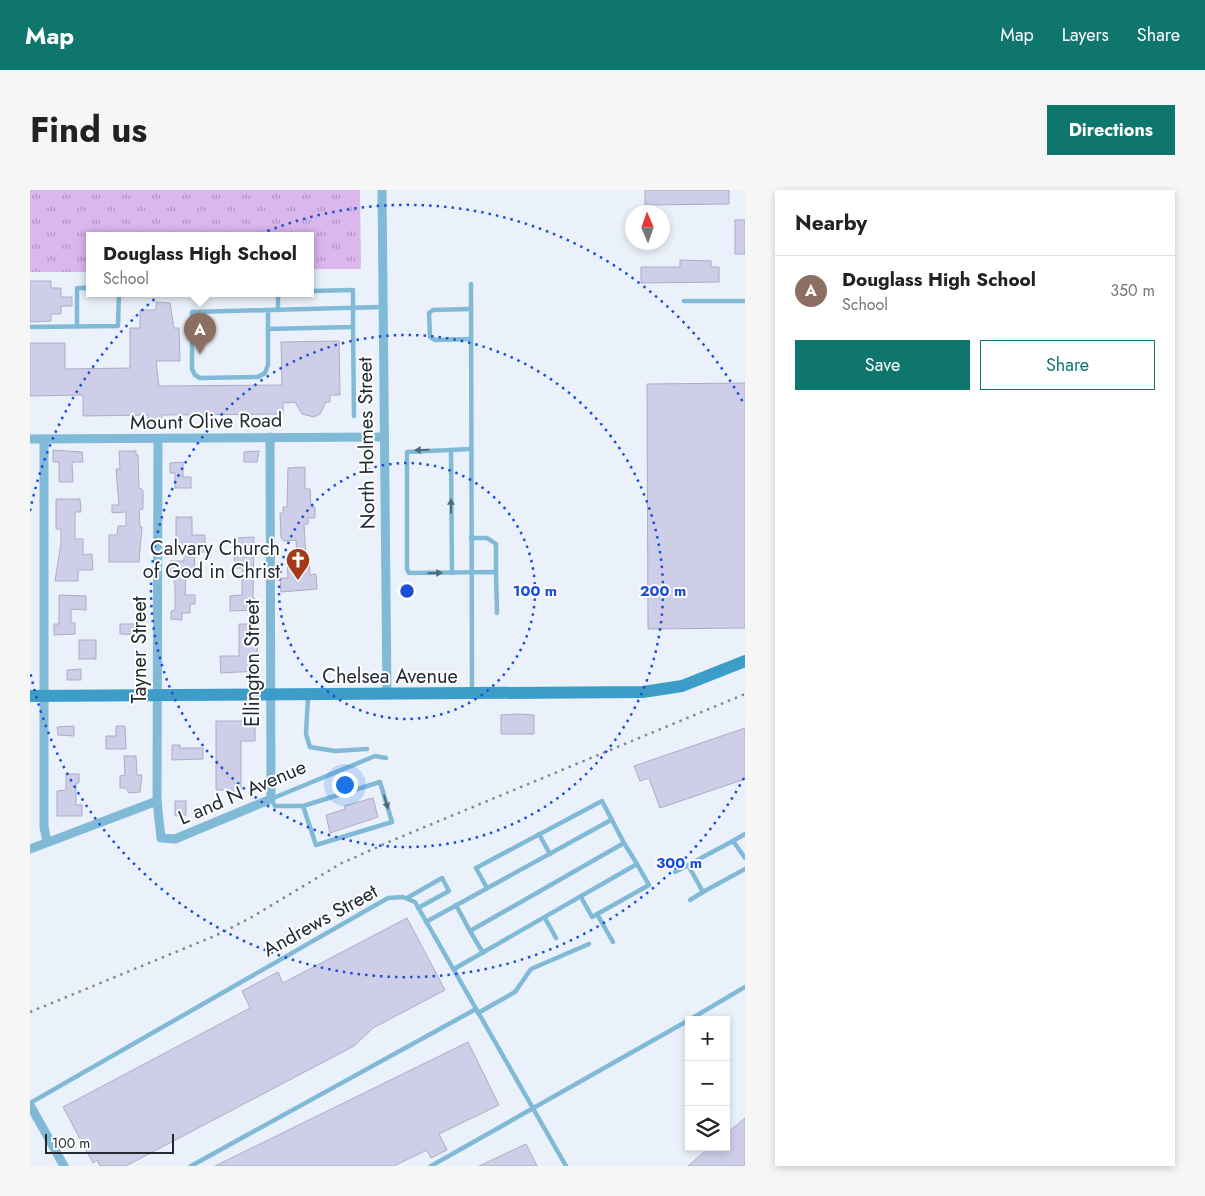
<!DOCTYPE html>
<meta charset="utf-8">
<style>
:root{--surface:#fff;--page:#f6f6f6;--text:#222;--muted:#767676;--line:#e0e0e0;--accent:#0f766e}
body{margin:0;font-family:Jost,sans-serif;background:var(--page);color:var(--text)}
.controls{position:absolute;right:15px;bottom:15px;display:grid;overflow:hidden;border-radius:0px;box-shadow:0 2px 8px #0003}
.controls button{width:45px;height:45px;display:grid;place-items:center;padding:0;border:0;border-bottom:1px solid var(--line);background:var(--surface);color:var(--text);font:25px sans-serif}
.compass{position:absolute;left:595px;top:15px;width:45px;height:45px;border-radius:50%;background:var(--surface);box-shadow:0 2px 8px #0003;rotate:358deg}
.scale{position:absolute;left:15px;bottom:12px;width:129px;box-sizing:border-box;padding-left:5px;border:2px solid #242a32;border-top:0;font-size:14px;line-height:18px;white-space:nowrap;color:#242a32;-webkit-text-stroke:4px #fefefe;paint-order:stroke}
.you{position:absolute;left:314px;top:594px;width:18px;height:18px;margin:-12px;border:4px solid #fff;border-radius:50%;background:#1a73e8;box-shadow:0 0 0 8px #1a73e833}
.badge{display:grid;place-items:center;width:32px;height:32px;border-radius:50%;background:var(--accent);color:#fff;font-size:16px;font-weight:700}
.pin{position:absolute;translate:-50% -41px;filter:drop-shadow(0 1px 2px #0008)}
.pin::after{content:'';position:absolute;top:26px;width:18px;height:15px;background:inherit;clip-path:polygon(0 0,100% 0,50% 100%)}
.popup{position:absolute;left:56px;top:42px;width:228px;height:65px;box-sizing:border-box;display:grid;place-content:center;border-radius:0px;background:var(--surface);filter:drop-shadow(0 1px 4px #0005);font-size:16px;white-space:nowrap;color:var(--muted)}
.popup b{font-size:19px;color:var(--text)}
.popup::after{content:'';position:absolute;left:50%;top:100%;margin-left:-10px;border:10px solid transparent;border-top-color:var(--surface)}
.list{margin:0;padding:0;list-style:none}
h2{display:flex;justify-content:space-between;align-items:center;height:65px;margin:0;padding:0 20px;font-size:21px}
h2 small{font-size:16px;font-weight:400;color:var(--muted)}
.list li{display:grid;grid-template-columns:32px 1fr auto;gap:15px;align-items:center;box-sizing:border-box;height:70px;padding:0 20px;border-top:1px solid var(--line)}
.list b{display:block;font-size:19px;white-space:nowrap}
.list p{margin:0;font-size:16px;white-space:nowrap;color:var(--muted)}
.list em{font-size:16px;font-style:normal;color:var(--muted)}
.actions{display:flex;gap:10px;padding:15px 20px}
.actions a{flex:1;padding:11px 0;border:1px solid var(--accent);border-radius:0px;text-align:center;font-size:18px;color:var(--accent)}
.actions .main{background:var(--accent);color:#fff}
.icon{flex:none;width:28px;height:28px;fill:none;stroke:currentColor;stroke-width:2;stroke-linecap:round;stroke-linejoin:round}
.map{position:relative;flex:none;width:715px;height:976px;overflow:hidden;border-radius:0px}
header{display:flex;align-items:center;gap:30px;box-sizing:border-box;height:70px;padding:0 25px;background:var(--accent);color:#fff}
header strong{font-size:24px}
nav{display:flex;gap:28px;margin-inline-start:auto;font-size:18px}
.intro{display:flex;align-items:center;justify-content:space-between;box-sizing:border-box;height:120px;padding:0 30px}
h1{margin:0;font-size:35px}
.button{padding:12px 22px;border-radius:0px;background:var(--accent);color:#fff;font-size:18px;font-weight:700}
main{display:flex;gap:30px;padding:0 30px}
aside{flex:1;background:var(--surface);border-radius:0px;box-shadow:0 2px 8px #0003}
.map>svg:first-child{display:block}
</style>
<header>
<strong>Map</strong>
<nav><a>Map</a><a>Layers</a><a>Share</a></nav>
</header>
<div class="intro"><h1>Find us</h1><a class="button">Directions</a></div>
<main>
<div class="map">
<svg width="715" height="976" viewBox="0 0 715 976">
<defs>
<pattern id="park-tufts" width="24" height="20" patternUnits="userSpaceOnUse" patternTransform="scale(1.25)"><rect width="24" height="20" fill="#dab7ed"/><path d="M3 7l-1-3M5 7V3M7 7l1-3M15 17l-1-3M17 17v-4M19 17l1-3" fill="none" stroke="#b195c1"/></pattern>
</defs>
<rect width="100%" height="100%" fill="#ebf1fb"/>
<!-- park -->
<polygon fill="url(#park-tufts)" points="0,0 330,0 331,79 280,79 280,45 60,45 60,82 0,82"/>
<!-- building -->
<g fill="#cfcee9" stroke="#acacc6">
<polygon points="615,0 699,0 699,14 615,15"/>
<rect x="705" y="30" width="10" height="34"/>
<polygon points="650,70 681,71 681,77 689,77 689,92 611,93 611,77 650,77"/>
<polygon points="0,91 21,91 21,98 31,98 31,107 42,107 42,116 31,116 31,124 21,124 21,131 0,132"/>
<polygon points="126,112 140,113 144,138 149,138 150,171 126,171 129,196 252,195 251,152 309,151 310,205 300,205 300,212 296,212 290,224 284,227 272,224 265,212 253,213 253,224 132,225 132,229 118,229 118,225 53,226 53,205 0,206 0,153 35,153 35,179 100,178 100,138 110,138 110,120 126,120"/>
<polygon points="715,193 715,438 618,439 617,194"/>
<polygon points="23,260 52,262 53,272 42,272 43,292 29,292 29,272 23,272"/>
<polygon points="89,261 106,261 106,265 108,265 109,298 113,300 113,319 109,320 110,337 112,337 109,372 79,372 79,345 87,345 88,336 96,336 96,322 82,323 82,315 89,315 86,279 90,279"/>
<polygon points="229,261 227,272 214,272 214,262"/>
<polygon points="153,272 153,287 161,287 161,298 145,298 145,283 140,283 140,273"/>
<polygon points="275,277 275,299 280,299 281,317 285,317 285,328 278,328 278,334 274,334 276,367 279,367 280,385 286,384 287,399 251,402 250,388 258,388 257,368 267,368 266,350 254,351 251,348 250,323 253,323 253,317 257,317 258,278"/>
<polygon points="26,309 50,309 51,322 45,322 45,349 53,349 53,365 62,364 63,380 48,380 48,391 25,391 31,353 31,339 26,339"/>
<polygon points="146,327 162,327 162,345 175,345 175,362 165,362 164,382 156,382 155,405 165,405 165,414 160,414 160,423 152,423 152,430 141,429 141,421 145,420 145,398 143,382 140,382 140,371 154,371 153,355 146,355"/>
<polygon points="224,347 223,409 226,409 227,420 200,421 200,406 212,405 212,378 205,378 203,348"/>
<polygon points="29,405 56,406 56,420 41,419 41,433 45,433 45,444 24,445 24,434 29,434"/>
<polygon points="90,434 107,434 107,437 112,438 112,445 90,444"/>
<polygon points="209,434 226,434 228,481 191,483 190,466 209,466"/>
<rect x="49" y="450" width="17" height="19"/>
<polygon points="51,479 51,490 37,490 37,480"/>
<polygon points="489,524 504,525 504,544 471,544 471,525"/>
<polygon points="186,531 225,531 225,551 211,551 211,605 198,605 198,600 186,600"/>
<polygon points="44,536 44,546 28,545 27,537"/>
<polygon points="86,536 95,536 96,559 76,559 76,546 86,546"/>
<polygon points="715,538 715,589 630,618 619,588 610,591 604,576"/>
<polygon points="142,555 150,555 150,558 173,558 173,569 142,570"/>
<polygon points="94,566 106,566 107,585 112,585 110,602 99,603 96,598 90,598 90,586 95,585"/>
<polygon points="36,584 49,584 49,593 46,593 46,615 52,615 52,626 27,626 27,601 36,600"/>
<polygon points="343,608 348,627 300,643 296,625 315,619 314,616"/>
<polygon points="145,611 156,611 156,625 145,626"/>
<polygon points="377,728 415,800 343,838 324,856 96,976 70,976 67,970 63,973 33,917 220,818 212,801 248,782 253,793"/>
<polygon points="438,852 469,915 409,944 417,960 401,968 397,960 364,976 185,976"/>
<polygon points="715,928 715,976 658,976 680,957 696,957 696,944"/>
<polygon points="496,954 507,976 449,976"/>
</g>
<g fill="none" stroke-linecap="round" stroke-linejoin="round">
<!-- service -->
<g stroke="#81bad7" stroke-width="4.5">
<polyline points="441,94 442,503"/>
<polyline points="248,103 248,120"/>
<polyline points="654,111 715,111"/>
<path d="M238 120V175L235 183 228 187 170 188 165 185 162 179V122C226 120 289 119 353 117"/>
<polyline points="47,136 47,98 60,98"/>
<polyline points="0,137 88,136 89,103"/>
<polyline points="323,137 324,226"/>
<polyline points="238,139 323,137 323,100 280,101"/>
<polyline points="441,149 405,150 400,147 399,123 403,120 441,119"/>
<polyline points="441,259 377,262 377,379 379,383 466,382 467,423"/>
<polyline points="421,260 422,383"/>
<polyline points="441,348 457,348 466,354 466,382"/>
<polyline points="278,507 276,544 280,557 305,561 337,559"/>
<polyline points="273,616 286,655 362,632 350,592 273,616 245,616 241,609 345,566 356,568"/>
<polyline points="509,644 520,664"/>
<polyline points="703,651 715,644"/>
<polyline points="594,653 607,674"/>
<polyline points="715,668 703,651 658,675 673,702 715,679"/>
<polyline points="645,682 658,675"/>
<polyline points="377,708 412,688 419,701 388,718"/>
<polyline points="660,710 673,702"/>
<polyline points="426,715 440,741 594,653 572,611 446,678 457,698"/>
<polyline points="567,724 583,752"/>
<polyline points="515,728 526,748"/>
<polyline points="396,732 581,630"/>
<polyline points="440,741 453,763"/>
<polyline points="424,779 607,674 619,695 562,727 551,707"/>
<polyline points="448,823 485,802 501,779 559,754"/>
<polyline points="659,830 715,797"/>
<polyline points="0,913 358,708 373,707 385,712 536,976"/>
<polyline points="161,976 446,819"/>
<polyline points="401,976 659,830"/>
</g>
<!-- minor -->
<g stroke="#81bad7" stroke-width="9">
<polyline points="352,0 357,505"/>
<polyline points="0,249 353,247"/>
<polyline points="14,249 14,637 17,652"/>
<polyline points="128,249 127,611 131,648 145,649 241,609 240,247"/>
<polyline points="0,659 127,611"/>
<polyline points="0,915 34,976"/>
</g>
<!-- secondary -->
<polyline stroke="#3c9ec8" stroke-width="12" points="0,506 613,502 652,496 715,471"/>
<!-- rail -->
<polyline stroke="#828891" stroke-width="2.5" stroke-dasharray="2.5 5" stroke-linecap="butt" points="0,822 187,745 222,727 310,674 361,651 715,504"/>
</g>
<!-- one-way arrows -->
<defs><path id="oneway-solid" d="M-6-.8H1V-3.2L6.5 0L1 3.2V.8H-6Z" transform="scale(1.25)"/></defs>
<g fill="#4e6b7c">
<use href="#oneway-solid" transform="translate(392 260) rotate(179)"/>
<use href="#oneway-solid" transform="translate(421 316) rotate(-91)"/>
<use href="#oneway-solid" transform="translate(405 383) rotate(-1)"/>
<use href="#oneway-solid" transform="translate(356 612) rotate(73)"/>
</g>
<!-- distance rings -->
<g fill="none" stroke="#1d4ed8" stroke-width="2.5" stroke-dasharray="2.5 5">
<circle cx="377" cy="401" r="128"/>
<circle cx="377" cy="401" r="256"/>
<path d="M714 588A385 385 0 0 1 0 481M0 321A385 385 0 0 1 714 214"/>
</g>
<!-- icons -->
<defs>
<symbol id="church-pin" viewBox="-11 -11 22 30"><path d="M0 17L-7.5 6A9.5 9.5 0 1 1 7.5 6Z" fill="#a23b1b" stroke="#fefefe"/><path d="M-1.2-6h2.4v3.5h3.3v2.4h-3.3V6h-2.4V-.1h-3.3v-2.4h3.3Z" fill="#fff"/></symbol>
</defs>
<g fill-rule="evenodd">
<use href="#church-pin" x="254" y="356" width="28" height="38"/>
</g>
<g text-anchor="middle" stroke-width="4" stroke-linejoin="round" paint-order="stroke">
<!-- street labels -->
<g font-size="20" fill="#242a32" stroke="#fefefe">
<text transform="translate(176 231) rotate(-1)" y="7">Mount Olive Road</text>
<text transform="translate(336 253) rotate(-91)" y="7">North Holmes Street</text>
<text transform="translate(109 460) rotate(-90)" y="7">Tayner Street</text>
<text transform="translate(222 473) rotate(-90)" y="7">Ellington Street</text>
<text x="360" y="493">Chelsea Avenue</text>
<text transform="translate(212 602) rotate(-23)" y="7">L and N Avenue</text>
<text transform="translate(290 730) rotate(-29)" y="7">Andrews Street</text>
</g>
<!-- poi labels -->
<g font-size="20" fill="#242a32" stroke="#fefefe" text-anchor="end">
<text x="250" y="365">Calvary Church<tspan x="250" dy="23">of God in Christ</tspan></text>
</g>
</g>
<circle cx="377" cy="401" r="8" fill="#1d4ed8" stroke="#fefefe" stroke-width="2.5"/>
<g font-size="15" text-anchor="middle" font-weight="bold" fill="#1d4ed8" stroke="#fefefe" stroke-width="4" stroke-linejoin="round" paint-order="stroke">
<text x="505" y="406">100 m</text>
<text x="633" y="406">200 m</text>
<text x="649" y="678">300 m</text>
</g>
</svg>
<div class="controls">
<button>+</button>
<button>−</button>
<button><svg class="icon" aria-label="layers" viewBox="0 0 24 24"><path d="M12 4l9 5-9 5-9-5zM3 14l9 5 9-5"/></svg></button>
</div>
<svg class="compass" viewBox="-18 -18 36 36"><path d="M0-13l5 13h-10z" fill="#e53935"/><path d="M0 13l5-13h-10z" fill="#767676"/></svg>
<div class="scale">100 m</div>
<div class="you"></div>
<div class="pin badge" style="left:170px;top:164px;background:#8d6e63">A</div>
<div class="popup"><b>Douglass High School</b>School</div>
</div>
<aside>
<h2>Nearby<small></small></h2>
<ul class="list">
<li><span class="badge" style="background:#8d6e63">A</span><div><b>Douglass High School</b><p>School</p></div><em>350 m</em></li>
</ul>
<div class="actions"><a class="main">Save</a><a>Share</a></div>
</aside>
</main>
